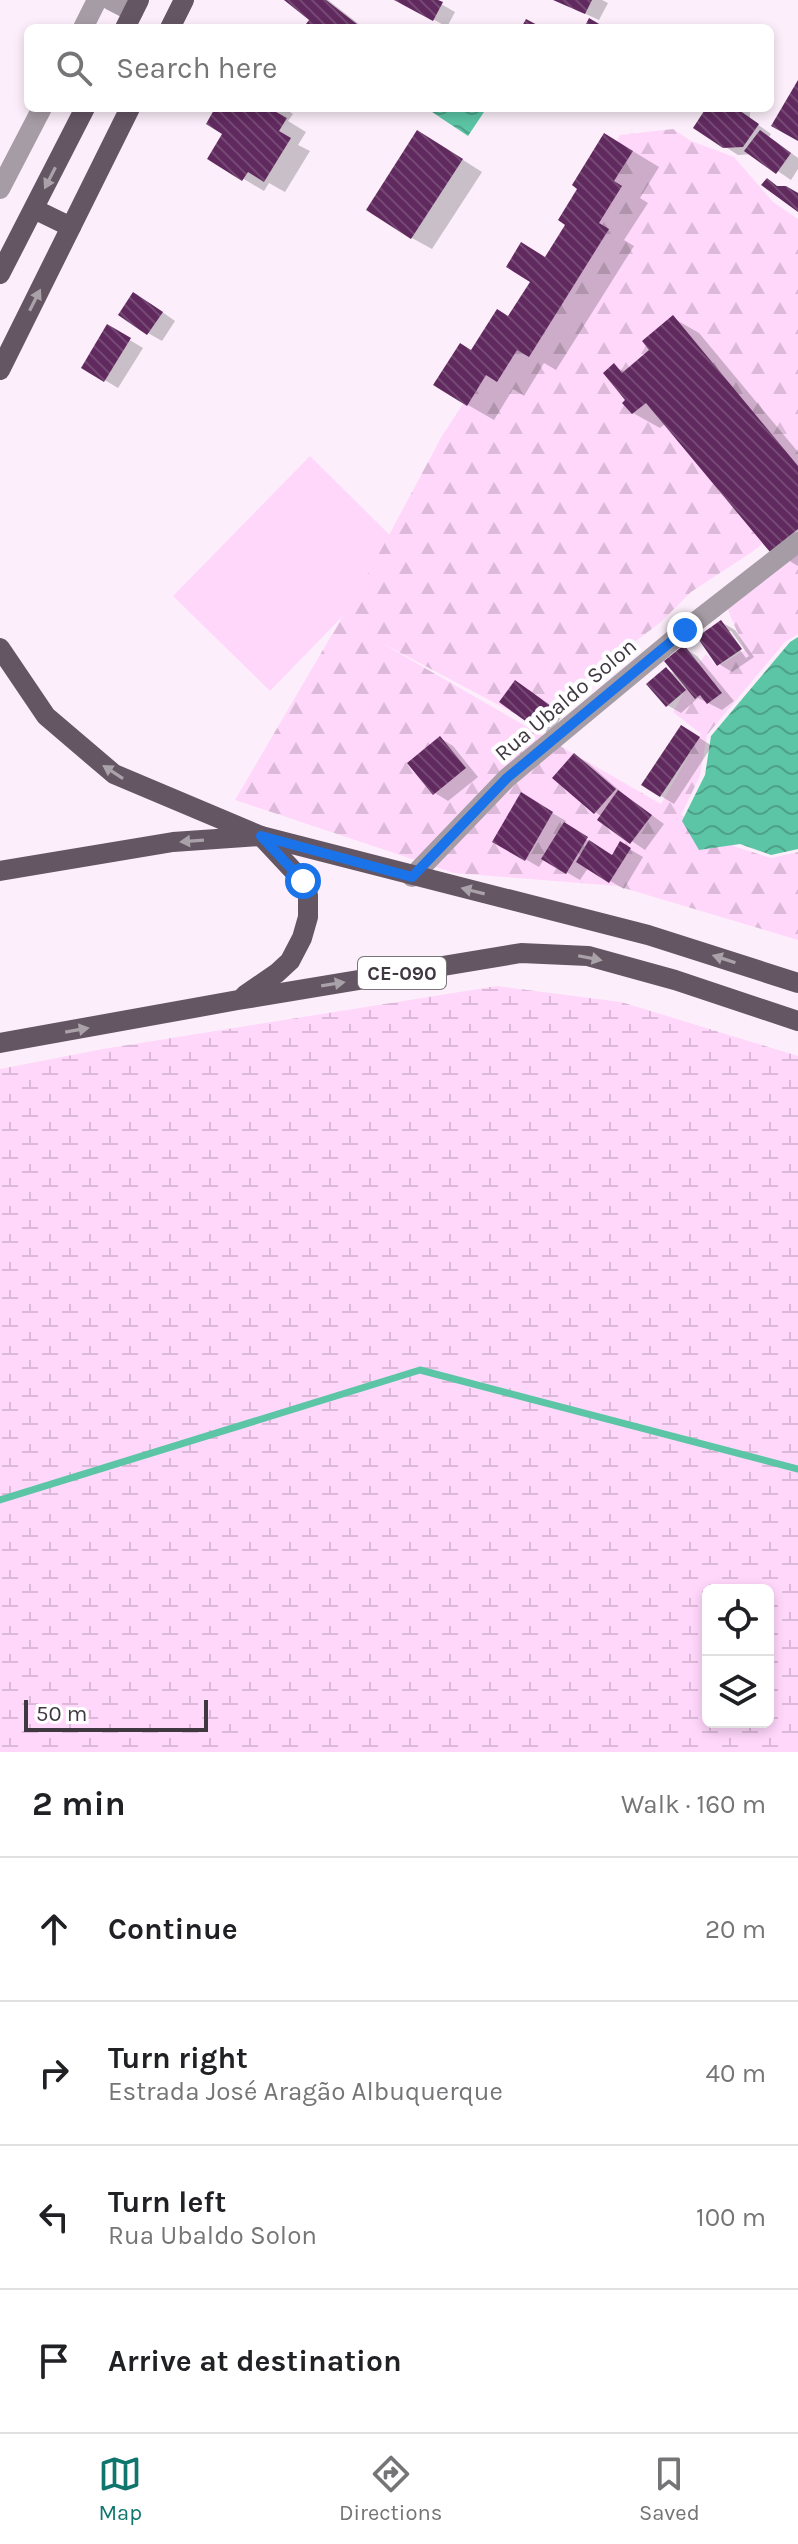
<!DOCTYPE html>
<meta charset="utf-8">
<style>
:root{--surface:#fff;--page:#f2f2f2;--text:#202124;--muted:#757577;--line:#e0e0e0;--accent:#0f766e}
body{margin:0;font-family:Karla,sans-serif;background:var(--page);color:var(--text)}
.controls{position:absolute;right:24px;bottom:24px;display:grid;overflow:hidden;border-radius:12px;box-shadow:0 4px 12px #0003}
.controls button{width:72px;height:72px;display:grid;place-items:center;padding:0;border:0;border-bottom:2px solid var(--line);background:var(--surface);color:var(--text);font:40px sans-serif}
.scale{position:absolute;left:24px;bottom:20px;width:184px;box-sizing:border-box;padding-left:8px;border:4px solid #403840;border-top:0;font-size:22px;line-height:28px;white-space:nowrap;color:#403840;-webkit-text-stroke:6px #fff;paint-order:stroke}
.stop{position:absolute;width:24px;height:24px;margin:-18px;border:6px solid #1a73e8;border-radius:50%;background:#fff}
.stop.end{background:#1a73e8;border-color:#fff;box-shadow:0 2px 8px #0008}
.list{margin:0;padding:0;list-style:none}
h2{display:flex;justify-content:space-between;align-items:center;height:104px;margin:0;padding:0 32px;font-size:34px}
h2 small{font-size:26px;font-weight:400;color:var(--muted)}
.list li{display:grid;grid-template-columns:52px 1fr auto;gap:24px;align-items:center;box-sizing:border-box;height:144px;padding:0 32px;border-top:2px solid var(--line)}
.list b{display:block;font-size:30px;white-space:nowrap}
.list p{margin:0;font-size:26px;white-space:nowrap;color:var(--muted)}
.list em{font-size:26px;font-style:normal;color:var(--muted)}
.icon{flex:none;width:44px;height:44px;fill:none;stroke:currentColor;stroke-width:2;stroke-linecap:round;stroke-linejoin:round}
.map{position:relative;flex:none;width:798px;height:1752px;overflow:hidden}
.search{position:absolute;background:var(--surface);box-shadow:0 4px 12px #0003;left:24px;right:24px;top:24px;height:88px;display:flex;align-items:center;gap:20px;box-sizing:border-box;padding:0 28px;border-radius:12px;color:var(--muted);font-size:30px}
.sheet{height:680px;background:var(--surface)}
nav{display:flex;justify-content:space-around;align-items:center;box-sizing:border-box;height:112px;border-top:2px solid var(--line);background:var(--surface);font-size:22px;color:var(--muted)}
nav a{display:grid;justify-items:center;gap:4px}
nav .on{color:var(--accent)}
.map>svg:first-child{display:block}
</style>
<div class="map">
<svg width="798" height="1752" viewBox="0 0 798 1752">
<defs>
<pattern id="forest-firs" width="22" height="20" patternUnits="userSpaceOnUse" patternTransform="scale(2)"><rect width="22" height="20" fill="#ffd7fb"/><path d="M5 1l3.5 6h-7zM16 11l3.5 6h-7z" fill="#dcb9d8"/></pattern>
<pattern id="wetland-marsh" width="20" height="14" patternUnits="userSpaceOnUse" patternTransform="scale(2)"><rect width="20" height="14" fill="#ffd7fb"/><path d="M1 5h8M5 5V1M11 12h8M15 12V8" fill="none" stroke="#dcb9d8"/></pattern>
<pattern id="water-waves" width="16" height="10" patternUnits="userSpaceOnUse" patternTransform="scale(2)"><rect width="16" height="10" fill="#5cc5a5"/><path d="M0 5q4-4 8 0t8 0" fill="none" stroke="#4da188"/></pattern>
<pattern id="building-back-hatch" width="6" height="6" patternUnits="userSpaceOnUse" patternTransform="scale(2)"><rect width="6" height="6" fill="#612a5f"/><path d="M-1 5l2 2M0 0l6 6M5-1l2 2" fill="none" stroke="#754974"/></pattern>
</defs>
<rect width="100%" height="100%" fill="#fceffb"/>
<!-- grass -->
<polygon fill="#ffd7fb" points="310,456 406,551 270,691 173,596"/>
<!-- forest -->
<path fill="url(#forest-firs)" d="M673 129 691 141 734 157 773 202 798 219V516L752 552 691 592 661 622 625 649 597 665 544 729 378 641 661 804 701 734 673 712C685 693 692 671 706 654L717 667 745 650 727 608 798 552V634L785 642 707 735 700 776 681 815 736 847 771 858 798 852V940L617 886 454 873 235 800 375 561 442 436 527 306 620 135Z"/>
<!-- wetland -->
<path fill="url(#wetland-marsh)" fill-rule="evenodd" d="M497 986 621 1002 798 1056V1752H0V1069L103 1049ZM708 1590H768V1722H708Z"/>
<!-- water -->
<g fill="url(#water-waves)">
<polygon points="426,108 478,108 484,112 468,136"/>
<polygon points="798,637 798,849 771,855 740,844 699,850 682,821 705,775 711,736 790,642"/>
</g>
<!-- shadow -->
<g fill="#0003" fill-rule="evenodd">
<polygon points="287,0 328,0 364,28 309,28 312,20"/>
<polygon points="399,0 434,0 455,12 447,27"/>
<polygon points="555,0 602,0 608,3 599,20"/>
<polygon points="218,108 284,108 293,114 288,121 306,132 298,145 310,151 285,192 269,183 264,191 210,159 225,134"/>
<polygon points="709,108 746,108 750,111 750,119 771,134 769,137 798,158 798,169 791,180 753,154 738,155 724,146"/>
<polygon points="438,144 482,172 432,249 412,238"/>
<polygon points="631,150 659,167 640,198 648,203 624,240 634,246 556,370 544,363 524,396 513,389 494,420 468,405 472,352 509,318 546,259"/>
<polygon points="148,302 175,321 162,341 148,333"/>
<polygon points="673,318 699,333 798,452 798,566 771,550 666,423 660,428 633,413 614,366 625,372 652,350"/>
<polygon points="108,327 143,348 118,388 83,367"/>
<path d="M721 622 735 630 754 657 732 672 719 664ZM726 631H731L749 656 746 658Z"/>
<polygon points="684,648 697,656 734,701 722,710 698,698 681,713 667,705 666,669 680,677"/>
<polygon points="529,690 563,715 550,734 536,726"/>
<polygon points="695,735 712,746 674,804 661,796"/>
<polygon points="440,738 453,746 478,777 448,801 435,793"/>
<polygon points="575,755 588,763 628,798 664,824 645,850 599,819 601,816 595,812"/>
<polygon points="521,795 566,821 564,825 613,857 621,844 643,857 624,889 588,868 580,880 544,859 539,867 494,841"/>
</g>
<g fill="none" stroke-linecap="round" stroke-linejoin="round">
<!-- stream -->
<polyline stroke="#5cc5a5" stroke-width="7" points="0,1500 420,1370 798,1469"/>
</g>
<!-- building -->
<g fill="url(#building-back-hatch)">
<polygon points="284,0 326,0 362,28 303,28 309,20"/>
<polygon points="394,0 438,0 443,2 433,21"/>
<polygon points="553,0 592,0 585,14"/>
<polygon points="589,18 606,28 584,28"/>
<polygon points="526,19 543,28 521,28"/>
<polygon points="798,80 798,141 771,126"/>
<polygon points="215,108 269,108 287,118 279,131 291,138 264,182 248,172 242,181 207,159 222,134 206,124"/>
<polygon points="706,108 736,108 759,124 743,147 723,148 693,128"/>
<polygon points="417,130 463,159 411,239 366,210"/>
<polygon points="760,130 791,153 776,174 744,151"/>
<polygon points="604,133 633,151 614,181 622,186 599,223 609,229 529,357 517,350 497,382 486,375 467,406 433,385 460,343 471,350 497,309 508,316 530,282 506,267 521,242 545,257 565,225 558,220 577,189 572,185"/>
<polygon points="767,178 777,186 786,186 798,193 798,212 761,185"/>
<polygon points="133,292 163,312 147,335 118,315"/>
<polygon points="673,315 798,466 798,529 770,552 646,403 632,414 622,403 625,400 603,373 614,363 622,373 649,350 642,341"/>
<polygon points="107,324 131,338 104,382 81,368"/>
<polygon points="721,620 742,649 717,666 697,637"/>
<polygon points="684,645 722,693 707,704 700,695 695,699 664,661"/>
<polygon points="666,667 686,690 666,707 646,684"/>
<polygon points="515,680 551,706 535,728 499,702"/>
<polygon points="681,725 700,737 660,797 641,785"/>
<polygon points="440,736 466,768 433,795 407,763"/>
<polygon points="574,753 616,789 594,814 552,778"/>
<polygon points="618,790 652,815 630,844 597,820"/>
<polygon points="521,792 553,812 525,861 492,842"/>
<polygon points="564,822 588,837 566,874 541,859"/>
<polygon points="589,840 612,855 620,841 631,848 609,883 576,862"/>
</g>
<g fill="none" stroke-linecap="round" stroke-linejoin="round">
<!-- minor -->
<g stroke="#a69ca5" stroke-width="20">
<polyline points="110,0 133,12"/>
<polyline points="83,28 97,0"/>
<polyline points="0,189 42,108"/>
<polyline points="412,877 507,778 685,630 798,542"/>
</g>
<!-- major -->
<g stroke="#655663" stroke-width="20">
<polyline points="125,28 139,0"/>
<polyline points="170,28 184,0"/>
<polyline points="34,209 71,227"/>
<polyline points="0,274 85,108"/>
<polyline points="0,370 130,108"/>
<polyline points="0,648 46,716 114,774 261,836 303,881 308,895 308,917 302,938 290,961 277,973 245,995"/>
<polyline points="0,871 173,842 261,836 648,935 798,983"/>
<polyline points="0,1043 238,1000 521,953 588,956 675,980 798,1021"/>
</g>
</g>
<!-- one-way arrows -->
<defs><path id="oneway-solid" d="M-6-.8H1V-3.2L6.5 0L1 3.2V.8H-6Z" transform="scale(2)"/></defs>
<g fill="#aaa2a9">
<use href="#oneway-solid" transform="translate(50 178) rotate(117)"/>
<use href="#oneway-solid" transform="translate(35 300) rotate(-63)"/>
<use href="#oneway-solid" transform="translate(113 772) rotate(-147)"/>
<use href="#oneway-solid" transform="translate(192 841) rotate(176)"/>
<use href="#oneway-solid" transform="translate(473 891) rotate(-166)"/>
<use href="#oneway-solid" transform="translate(590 958) rotate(11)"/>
<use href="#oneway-solid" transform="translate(724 959) rotate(-162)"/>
<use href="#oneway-solid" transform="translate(333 984) rotate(-9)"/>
<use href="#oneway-solid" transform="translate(77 1030) rotate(-10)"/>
</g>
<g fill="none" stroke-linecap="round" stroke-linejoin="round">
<!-- route -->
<polyline stroke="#1a73e8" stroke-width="10" points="303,881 261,836 412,877 507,778 685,630"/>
</g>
<g text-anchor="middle" stroke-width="8" stroke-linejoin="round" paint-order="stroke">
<!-- shield labels -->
<rect fill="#fff" stroke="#797479" stroke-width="2" x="358" y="957" width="88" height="32" rx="6"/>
<g font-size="20" font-weight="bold" fill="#403840">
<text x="402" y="980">CE-090</text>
</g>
<!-- street labels -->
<g font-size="22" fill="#403840" stroke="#fff">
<text transform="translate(565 699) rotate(-40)" y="8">Rua Ubaldo Solon</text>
</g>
</g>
</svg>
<div class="controls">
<button><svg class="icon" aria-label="locate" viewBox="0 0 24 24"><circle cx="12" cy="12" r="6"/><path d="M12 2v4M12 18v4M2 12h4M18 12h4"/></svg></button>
<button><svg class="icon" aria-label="layers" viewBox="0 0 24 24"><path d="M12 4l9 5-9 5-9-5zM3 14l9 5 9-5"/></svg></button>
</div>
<div class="scale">50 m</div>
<div class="stop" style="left:303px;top:881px"></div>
<div class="stop end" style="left:685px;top:630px"></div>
<div class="search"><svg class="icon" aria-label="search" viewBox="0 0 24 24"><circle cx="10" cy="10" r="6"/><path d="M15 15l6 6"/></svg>Search here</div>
</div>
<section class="sheet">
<h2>2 min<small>Walk · 160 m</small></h2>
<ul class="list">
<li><svg class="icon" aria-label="ahead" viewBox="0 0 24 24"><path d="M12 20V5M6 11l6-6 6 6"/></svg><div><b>Continue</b></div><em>20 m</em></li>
<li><svg class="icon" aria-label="right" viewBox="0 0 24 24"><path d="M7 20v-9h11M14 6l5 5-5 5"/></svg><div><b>Turn right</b><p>Estrada José Aragão Albuquerque</p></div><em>40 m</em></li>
<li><svg class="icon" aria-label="left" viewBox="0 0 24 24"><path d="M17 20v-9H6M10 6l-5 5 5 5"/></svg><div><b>Turn left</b><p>Rua Ubaldo Solon</p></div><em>100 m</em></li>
<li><svg class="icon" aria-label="arrive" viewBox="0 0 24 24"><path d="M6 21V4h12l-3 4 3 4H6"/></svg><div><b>Arrive at destination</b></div></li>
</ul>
</section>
<nav>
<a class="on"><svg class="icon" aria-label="map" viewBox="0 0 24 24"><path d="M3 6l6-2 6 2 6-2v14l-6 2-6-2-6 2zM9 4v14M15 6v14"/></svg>Map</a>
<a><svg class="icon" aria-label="directions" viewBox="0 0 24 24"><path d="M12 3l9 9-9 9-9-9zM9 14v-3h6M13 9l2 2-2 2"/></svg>Directions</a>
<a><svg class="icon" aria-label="saved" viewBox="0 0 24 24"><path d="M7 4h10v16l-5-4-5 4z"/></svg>Saved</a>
</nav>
